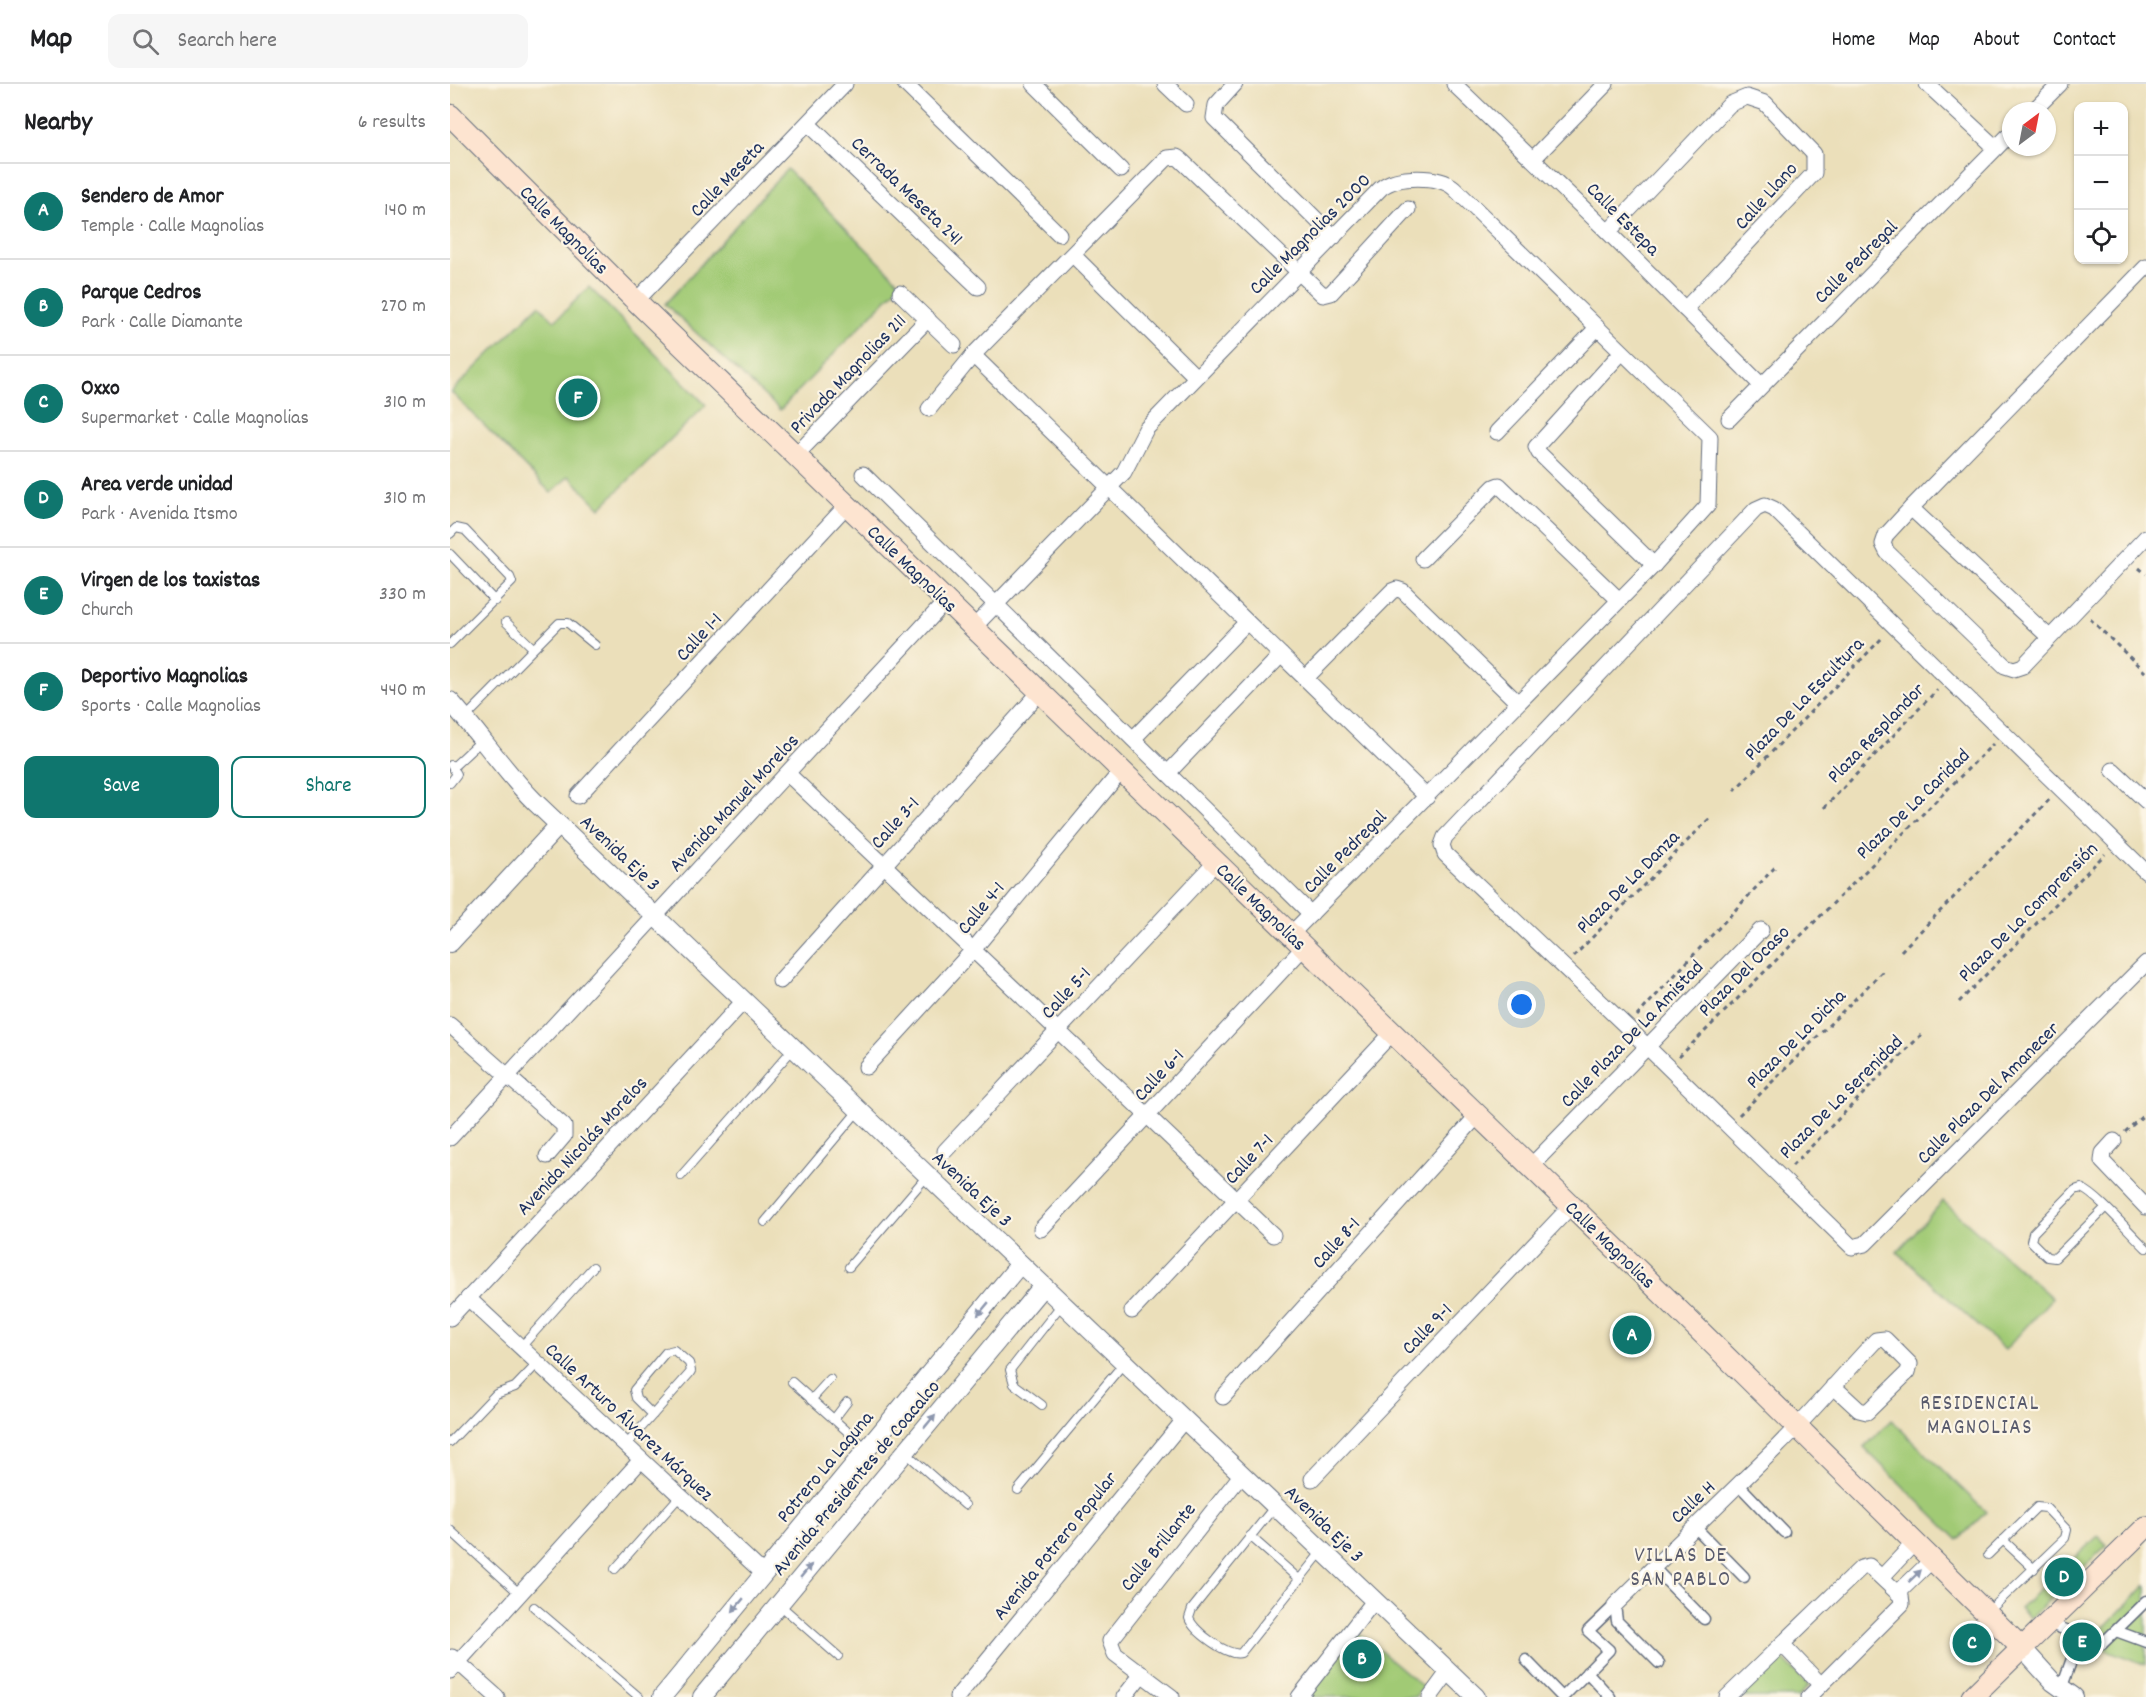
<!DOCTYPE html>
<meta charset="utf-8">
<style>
:root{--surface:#fff;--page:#f6f6f6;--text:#202124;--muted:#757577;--line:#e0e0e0;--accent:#0f766e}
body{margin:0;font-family:Dekko,sans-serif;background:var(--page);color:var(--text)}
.controls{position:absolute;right:18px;top:18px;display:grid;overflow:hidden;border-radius:12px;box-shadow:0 2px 4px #0004}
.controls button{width:54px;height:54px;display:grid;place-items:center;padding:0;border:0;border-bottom:2px solid var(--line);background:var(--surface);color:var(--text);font:30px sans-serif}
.compass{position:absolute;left:1552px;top:18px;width:54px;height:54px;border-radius:50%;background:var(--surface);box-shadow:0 2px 4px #0004;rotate:32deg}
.you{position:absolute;left:1072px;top:921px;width:21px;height:21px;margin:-15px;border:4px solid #fff;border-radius:50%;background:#1a73e8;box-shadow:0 0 0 9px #1a73e833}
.badge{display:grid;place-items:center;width:39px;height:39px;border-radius:50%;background:var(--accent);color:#fff;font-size:20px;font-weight:700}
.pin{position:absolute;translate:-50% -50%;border:3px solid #fff;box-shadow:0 2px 6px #0006}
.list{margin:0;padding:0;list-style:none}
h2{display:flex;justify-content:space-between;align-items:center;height:78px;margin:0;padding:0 24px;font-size:26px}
h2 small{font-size:20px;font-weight:400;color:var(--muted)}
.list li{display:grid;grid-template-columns:39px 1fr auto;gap:18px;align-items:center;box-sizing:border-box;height:96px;padding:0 24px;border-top:2px solid var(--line)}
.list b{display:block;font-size:22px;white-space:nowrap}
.list p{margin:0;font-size:20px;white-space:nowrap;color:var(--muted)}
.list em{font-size:20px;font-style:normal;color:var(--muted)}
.actions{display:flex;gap:12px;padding:18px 24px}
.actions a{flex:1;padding:14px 0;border:2px solid var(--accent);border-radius:12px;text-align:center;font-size:21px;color:var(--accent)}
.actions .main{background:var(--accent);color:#fff}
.icon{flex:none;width:33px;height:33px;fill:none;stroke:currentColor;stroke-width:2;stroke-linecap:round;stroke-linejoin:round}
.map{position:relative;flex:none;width:1696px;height:1613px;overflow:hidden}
header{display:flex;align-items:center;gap:36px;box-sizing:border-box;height:84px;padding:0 30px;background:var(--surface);border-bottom:2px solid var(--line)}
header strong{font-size:28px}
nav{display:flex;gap:33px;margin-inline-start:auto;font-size:21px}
.search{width:420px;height:54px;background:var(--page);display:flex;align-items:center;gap:15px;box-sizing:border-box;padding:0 21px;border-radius:12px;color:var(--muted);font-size:22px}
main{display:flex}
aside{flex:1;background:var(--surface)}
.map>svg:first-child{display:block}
</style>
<header>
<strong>Map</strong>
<div class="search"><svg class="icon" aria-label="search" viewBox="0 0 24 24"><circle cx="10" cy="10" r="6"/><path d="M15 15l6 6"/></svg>Search here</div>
<nav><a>Home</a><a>Map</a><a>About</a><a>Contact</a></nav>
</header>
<main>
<aside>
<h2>Nearby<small>6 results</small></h2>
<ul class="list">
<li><span class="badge">A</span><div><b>Sendero de Amor</b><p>Temple · Calle Magnolias</p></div><em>140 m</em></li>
<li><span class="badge">B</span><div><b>Parque Cedros</b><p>Park · Calle Diamante</p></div><em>270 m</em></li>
<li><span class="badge">C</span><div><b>Oxxo</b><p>Supermarket · Calle Magnolias</p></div><em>310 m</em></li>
<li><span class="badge">D</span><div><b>Area verde unidad</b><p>Park · Avenida Itsmo</p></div><em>310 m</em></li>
<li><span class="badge">E</span><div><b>Virgen de los taxistas</b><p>Church</p></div><em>330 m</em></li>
<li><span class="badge">F</span><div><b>Deportivo Magnolias</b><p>Sports · Calle Magnolias</p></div><em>440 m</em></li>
</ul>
<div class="actions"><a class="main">Save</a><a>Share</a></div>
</aside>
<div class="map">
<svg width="1696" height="1613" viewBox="0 0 1696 1613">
<rect width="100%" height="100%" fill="#fcf5e5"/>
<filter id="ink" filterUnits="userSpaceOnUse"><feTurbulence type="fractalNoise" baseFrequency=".0167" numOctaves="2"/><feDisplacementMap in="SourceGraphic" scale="12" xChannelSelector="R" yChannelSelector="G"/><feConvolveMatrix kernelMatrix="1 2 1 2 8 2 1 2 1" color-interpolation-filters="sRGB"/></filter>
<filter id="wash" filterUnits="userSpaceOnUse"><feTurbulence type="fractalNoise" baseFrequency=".008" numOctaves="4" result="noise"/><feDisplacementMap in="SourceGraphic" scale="24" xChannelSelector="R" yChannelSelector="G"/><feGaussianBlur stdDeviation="1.35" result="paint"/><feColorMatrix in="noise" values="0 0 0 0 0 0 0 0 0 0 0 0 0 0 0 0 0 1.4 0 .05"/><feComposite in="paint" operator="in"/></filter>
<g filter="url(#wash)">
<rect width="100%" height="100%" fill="#ebdfba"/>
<!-- green -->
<g fill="#a1ca75" stroke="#5e7c6a" stroke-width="1.5">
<polygon points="337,85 451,200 330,326 215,220"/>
<polygon points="139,203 256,321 150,424 119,392 101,409 1,308 89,221 105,237"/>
<polygon points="1493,1117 1602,1214 1555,1266 1447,1168"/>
<polygon points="1441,1336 1536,1428 1508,1456 1414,1364"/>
<polygon points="1648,1452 1657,1461 1580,1534 1570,1524"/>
<polygon points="1696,1501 1696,1581 1638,1559"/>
<polygon points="906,1546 973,1603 965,1613 858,1613"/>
<polygon points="1331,1573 1359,1602 1348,1613 1290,1613"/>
</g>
</g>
<g filter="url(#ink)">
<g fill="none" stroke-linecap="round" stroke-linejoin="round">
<defs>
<g id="service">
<polyline points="0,450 6,444 15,446 60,493 62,498 0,560"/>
<polyline points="0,470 45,517"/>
<polyline points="56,538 83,564"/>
<polyline points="15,634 109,539 118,539 145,561"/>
<polyline points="3,683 31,657"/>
<polyline points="0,699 7,690 1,681"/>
<polyline points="231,1092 343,965"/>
<path d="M1655 1124 1605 1174 1597 1173 1581 1157 1583 1149 1625 1106 1631 1104C1648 1111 1681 1150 1696 1164"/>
<polyline points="315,1138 408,1027"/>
<polyline points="399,1183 477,1092"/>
<polyline points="71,1263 143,1183"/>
<polyline points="342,1298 416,1364"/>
<polyline points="361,1316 380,1295"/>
<polyline points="592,1321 564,1300 560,1286 612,1220"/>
<polyline points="384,1335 397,1318"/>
<polyline points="0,1358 46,1310 65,1303 88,1279"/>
<polyline points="176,1361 239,1290 241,1287 239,1279 224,1266 216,1268 184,1306 186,1314 203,1331"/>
<polyline points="456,1369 515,1421"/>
<polyline points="568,1406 674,1279"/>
<path d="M825 1422 742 1525 739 1534C743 1547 778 1573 791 1569L872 1467"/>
<polyline points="0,1446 69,1509"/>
<polyline points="800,1452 850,1496"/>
<polyline points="1553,1456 1584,1485"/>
<polyline points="165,1485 230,1412"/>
<polyline points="330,1521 388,1572"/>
<polyline points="84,1523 189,1613"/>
<polyline points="1538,1528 1615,1454 1617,1446 1596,1424 1587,1423 1538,1471"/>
</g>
<g id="pedestrian">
<polyline points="1289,1401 1334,1448"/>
<polyline points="1245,1443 1294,1493"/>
<polyline points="1203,1483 1254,1535"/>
<polyline points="1165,1521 1167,1537 1209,1579"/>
<polyline points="1598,1539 1652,1560 1696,1517"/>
<polyline points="1666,1547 1696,1558"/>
<polyline points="1076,1576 1112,1613"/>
<polyline points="1137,1588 1160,1613"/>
<polyline points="1611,1605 1630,1553"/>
<polyline points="1113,1613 1159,1566 1138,1547 1165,1521"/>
</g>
<g id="minor">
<polyline points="455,0 609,150"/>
<polyline points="584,0 671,86"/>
<polyline points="715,0 736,20"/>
<polyline points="785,0 766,21 764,34 884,153"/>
<polyline points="1004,0 1158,148 1311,301"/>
<polyline points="1477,0 1546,64"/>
<polyline points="1583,27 1610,0"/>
<polyline points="358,40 528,203"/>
<polyline points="1083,75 1156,0"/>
<polyline points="1158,148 1280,20 1297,13 1315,19 1364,70 1364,89 1235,225"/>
<polyline points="623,171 746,293"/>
<polyline points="1696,183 1461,424 1436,451 1433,460 1437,468 1555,582 1564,585 1573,582 1696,453"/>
<polyline points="450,209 504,261"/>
<polyline points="186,217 395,0"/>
<polyline points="1172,268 1086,363 1089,369 1204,481"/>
<polyline points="523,271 977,713"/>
<polyline points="479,325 523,271 717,74 727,73 731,76 873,211 881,209 958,125"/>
<polyline points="1279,335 1561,49"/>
<polyline points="1047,348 1147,244"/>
<polyline points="346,371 478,235"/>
<polyline points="413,390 861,830"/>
<polyline points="1461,424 1599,553"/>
<polyline points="973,475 1044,403 1049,401 1169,516"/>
<path d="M524 543 674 388 696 345 931 104C947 91 989 91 1004 104L1260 353 1258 421 1204 481 841 850"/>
<polyline points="855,595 942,507 947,505 953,507 1067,618"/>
<polyline points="683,655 797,538"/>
<polyline points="1663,686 1696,717"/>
<polyline points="718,689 831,571"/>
<polyline points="338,690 823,1151"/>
<polyline points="128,712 398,420"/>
<polyline points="1696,788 1324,425 1315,421 1306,425 995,753 992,761 995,770 1177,943 1402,1163 1415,1160 1696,879"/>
<polyline points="330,897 590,608"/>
<polyline points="0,941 114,1042 114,1052 97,1072"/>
<polyline points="416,983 523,866 672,686"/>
<polyline points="0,1054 497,516"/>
<polyline points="1664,1057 1653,1069 1652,1077 1696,1123"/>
<polyline points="495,1067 766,778"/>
<polyline points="1081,1082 1311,846"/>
<polyline points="591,1145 854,863"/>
<polyline points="18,1214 314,1490"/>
<polyline points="682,1227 943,948"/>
<polyline points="0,1234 293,918"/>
<polyline points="773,1313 1028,1031"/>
<polyline points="862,1395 1122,1121"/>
<polyline points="1432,1493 1465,1458"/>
<polyline points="1448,1509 1483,1475"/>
<path d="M1165 1521 1328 1362C1362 1328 1393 1291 1426 1256L1435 1255 1460 1280 1458 1288 1417 1328 1409 1326 1383 1302"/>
<polyline points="1332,1560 1371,1601"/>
<polyline points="2,1573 47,1613"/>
<polyline points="0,1587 191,1376"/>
<polyline points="507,1613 734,1336"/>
<polyline points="674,1613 692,1590"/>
<polyline points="722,1613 665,1570 660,1557 792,1390"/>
<polyline points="849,1613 924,1517"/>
<polyline points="980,1613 999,1587"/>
<polyline points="1277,1613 1411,1484 1419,1482 1451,1512 1452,1520 1359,1613"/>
</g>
<g id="tertiary">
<path d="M0 617C30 650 53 686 84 717L1026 1613"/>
<polyline points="0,859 109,741"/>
<polyline points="1573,1565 1603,1598 1624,1613"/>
<polyline points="212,1613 570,1180"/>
<polyline points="252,1613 593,1202"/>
</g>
<g id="secondary">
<polyline points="0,31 186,217 1194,1192 1573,1565"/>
<polyline points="1522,1613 1696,1443"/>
</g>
</defs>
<!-- service casing -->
<use href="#service" stroke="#646d7e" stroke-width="10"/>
<!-- pedestrian casing -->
<use href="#pedestrian" stroke="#646d7e" stroke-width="13"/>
<!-- minor casing -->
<use href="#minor" stroke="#646d7e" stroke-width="17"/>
<!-- tertiary casing -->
<use href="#tertiary" stroke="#646d7e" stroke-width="20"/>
<!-- secondary casing -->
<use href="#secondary" stroke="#646d7e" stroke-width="23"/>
<!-- path -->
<g stroke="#646d7e" stroke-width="3" stroke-dasharray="4.5 4.5" stroke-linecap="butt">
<polyline points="1689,484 1696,490"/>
<polyline points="1640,535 1696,589"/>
<polyline points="1284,707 1434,552"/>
<polyline points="1374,724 1487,606"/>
<polyline points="1451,867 1600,715"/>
<polyline points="1123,873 1261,733"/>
<polyline points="1509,918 1655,770"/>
<polyline points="1187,932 1326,782"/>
<polyline points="1229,973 1543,660"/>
<polyline points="1289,1031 1434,886"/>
<polyline points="1675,1048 1696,1029"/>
<polyline points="1342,1082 1471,951"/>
</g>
<!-- service -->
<use href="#service" stroke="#fff" stroke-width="8"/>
<!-- pedestrian -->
<use href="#pedestrian" stroke="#fff" stroke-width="10"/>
<!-- minor -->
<use href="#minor" stroke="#fff" stroke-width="15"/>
<!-- tertiary -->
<use href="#tertiary" stroke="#fff" stroke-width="18"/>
<!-- secondary -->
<use href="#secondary" stroke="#fde4d0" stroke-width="21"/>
</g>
<!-- one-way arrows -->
<defs><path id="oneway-solid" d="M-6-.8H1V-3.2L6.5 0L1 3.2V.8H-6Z" transform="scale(1.5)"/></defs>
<g fill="#8d97ae">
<use href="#oneway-solid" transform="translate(533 1225) rotate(130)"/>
<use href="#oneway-solid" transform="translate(480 1337) rotate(-50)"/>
<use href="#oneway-solid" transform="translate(356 1487) rotate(-50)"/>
<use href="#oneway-solid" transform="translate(1465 1492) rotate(-44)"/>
<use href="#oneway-solid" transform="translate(288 1521) rotate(130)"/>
</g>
</g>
<g text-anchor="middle" stroke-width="4.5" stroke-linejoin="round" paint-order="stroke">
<!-- street labels -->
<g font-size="20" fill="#1b2f5e" stroke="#fcf5e5">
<text transform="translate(276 94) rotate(-46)" y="7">Calle Meseta</text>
<text transform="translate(458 106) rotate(44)" y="7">Cerrada Meseta 241</text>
<text transform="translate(1315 111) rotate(-48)" y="7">Calle Llano</text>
<text transform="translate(1174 134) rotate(45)" y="7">Calle Estepa</text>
<text transform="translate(115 145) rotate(45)" y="7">Calle Magnolias</text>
<text transform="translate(859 149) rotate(-45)" y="7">Calle Magnolias 2000</text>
<text transform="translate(1405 177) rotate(-45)" y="7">Calle Pedregal</text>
<text transform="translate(397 289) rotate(-46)" y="7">Privada Magnolias 211</text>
<text transform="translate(463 484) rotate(44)" y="7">Calle Magnolias</text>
<text transform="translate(248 552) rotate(-47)" y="7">Calle 1-1</text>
<text transform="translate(1353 614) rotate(-46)" y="7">Plaza De La Escultura</text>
<text transform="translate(1425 648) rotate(-46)" y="7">Plaza Resplandor</text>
<text transform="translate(283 718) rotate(-47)" y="7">Avenida Manuel Morelos</text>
<text transform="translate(1462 719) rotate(-44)" y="7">Plaza De La Caridad</text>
<text transform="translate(444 738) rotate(-48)" y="7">Calle 3-1</text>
<text transform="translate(894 767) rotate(-45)" y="7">Calle Pedregal</text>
<text transform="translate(171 768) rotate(43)" y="7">Avenida Eje 3</text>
<text transform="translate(1177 797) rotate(-45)" y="7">Plaza De La Danza</text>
<text transform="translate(812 822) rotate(44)" y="7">Calle Magnolias</text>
<text transform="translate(530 823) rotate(-50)" y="7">Calle 4-1</text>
<text transform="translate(1577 827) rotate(-45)" y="7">Plaza De La Comprensión</text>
<text transform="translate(1293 886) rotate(-45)" y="7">Plaza Del Ocaso</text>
<text transform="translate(615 908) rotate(-47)" y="7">Calle 5-1</text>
<text transform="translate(1181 949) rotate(-46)" y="7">Calle Plaza De La Amistad</text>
<text transform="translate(1345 954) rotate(-45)" y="7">Plaza De La Dicha</text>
<text transform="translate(708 990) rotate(-47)" y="7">Calle 6-1</text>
<text transform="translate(1537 1008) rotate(-45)" y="7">Calle Plaza Del Amanecer</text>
<text transform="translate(1390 1012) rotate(-45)" y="7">Plaza De La Serenidad</text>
<text transform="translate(131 1061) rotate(-47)" y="7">Avenida Nicolás Morelos</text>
<text transform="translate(798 1074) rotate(-47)" y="7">Calle 7-1</text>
<text transform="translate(523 1104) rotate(43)" y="7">Avenida Eje 3</text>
<text transform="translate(885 1158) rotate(-48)" y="7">Calle 8-1</text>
<text transform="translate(1161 1160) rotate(44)" y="7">Calle Magnolias</text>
<text transform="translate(976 1244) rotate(-46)" y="7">Calle 9-1</text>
<text transform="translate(180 1337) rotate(43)" y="7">Calle Arturo Álvarez Márquez</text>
<text transform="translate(374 1382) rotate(-50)" y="7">Potrero La Laguna</text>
<text transform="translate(405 1393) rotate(-50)" y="7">Avenida Presidentes de Coacalco</text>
<text transform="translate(1242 1417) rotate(-43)" y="7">Calle H</text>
<text transform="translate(875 1439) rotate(44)" y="7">Avenida Eje 3</text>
<text transform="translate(604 1461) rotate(-51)" y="7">Avenida Potrero Popular</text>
<text transform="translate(707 1462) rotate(-51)" y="7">Calle Brillante</text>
</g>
<!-- neighbourhood labels -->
<g font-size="21" letter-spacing="1.5" fill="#595b6d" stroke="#fcf5e5">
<text x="1530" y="1325">RESIDENCIAL<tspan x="1530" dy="24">MAGNOLIAS</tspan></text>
<text x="1231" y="1477">VILLAS DE<tspan x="1231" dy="24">SAN PABLO</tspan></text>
</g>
</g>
</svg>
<div class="controls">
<button>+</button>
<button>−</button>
<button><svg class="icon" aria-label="locate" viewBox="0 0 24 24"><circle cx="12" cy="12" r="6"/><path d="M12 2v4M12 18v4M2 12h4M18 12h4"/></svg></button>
</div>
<svg class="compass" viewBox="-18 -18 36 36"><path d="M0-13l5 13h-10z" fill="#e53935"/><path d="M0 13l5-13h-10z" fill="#757577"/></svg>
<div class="you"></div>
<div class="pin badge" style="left:1182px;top:1251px">A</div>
<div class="pin badge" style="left:912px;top:1575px">B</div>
<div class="pin badge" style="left:1522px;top:1559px">C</div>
<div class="pin badge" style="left:1614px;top:1493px">D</div>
<div class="pin badge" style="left:1632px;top:1558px">E</div>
<div class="pin badge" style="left:128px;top:314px">F</div>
</div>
</main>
